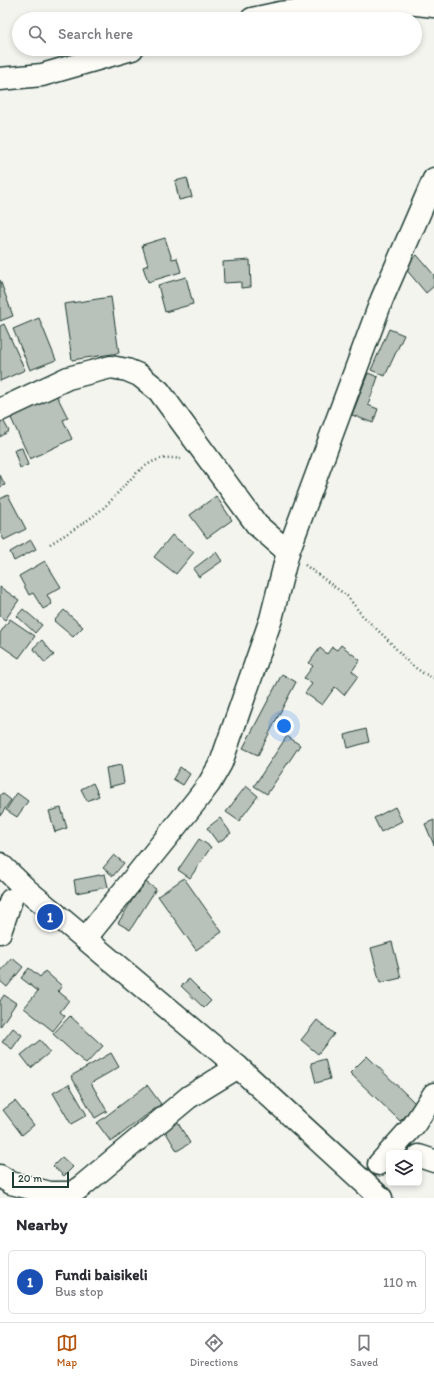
<!DOCTYPE html>
<style>
:root{--surface:#fff;--page:#f2f2f3;--text:#2b2b33;--muted:#7c7c81;--line:#e1e1e2;--accent:#b45309}
body{margin:0;font-family:Itim,sans-serif;background:var(--page);color:var(--text)}
.controls{position:absolute;right:12px;bottom:12px;display:grid;overflow:hidden;border-radius:6px;box-shadow:0 2px 6px #0003}
.controls button{width:36px;height:36px;display:grid;place-items:center;padding:0;border:0;border-bottom:1px solid var(--line);background:var(--surface);color:var(--text);font:20px sans-serif}
.scale{position:absolute;left:12px;bottom:10px;width:57px;box-sizing:border-box;padding-left:4px;border:2px solid #1f3d34;border-top:0;font-size:11px;line-height:14px;white-space:nowrap;color:#1f3d34;-webkit-text-stroke:3px #fdfcf7;paint-order:stroke}
.you{position:absolute;left:284px;top:726px;width:14px;height:14px;margin:-10px;border:3px solid #fff;border-radius:50%;background:#1a73e8;box-shadow:0 0 0 6px #1a73e833}
.badge{display:grid;place-items:center;width:26px;height:26px;border-radius:50%;background:var(--accent);color:#fff;font-size:13px;font-weight:700}
.pin{position:absolute;translate:-50% -50%;border:2px solid #fff;box-shadow:0 1px 4px #0006}
.list{margin:0;padding:0;list-style:none}
h2{display:flex;justify-content:space-between;align-items:center;height:52px;margin:0;padding:0 16px;font-size:17px}
h2 small{font-size:13px;font-weight:400;color:var(--muted)}
.list li{display:grid;grid-template-columns:26px 1fr auto;gap:12px;align-items:center;box-sizing:border-box;height:64px;margin:0 8px 8px;padding:0 8px;border:1px solid var(--line);border-radius:6px}
.list b{display:block;font-size:15px;white-space:nowrap}
.list p{margin:0;font-size:13px;white-space:nowrap;color:var(--muted)}
.list em{font-size:13px;font-style:normal;color:var(--muted)}
.icon{flex:none;width:22px;height:22px;fill:none;stroke:currentColor;stroke-width:2;stroke-linecap:round;stroke-linejoin:round}
.map{position:relative;flex:none;width:434px;height:1198px;overflow:hidden}
.search{position:absolute;background:var(--surface);box-shadow:0 2px 6px #0003;left:12px;right:12px;top:12px;height:44px;display:flex;align-items:center;gap:10px;box-sizing:border-box;padding:0 14px;border-radius:22px;color:var(--muted);font-size:15px}
.sheet{height:124px;background:var(--surface)}
nav{display:flex;justify-content:space-around;align-items:center;box-sizing:border-box;height:56px;border-top:1px solid var(--line);background:var(--surface);font-size:11px;color:var(--muted)}
nav a{display:grid;justify-items:center;gap:2px}
nav .on{color:var(--accent)}
.map>svg:first-child{display:block}
</style>
<div class="map">
<svg width="434" height="1198" viewBox="0 0 434 1198">
<rect width="100%" height="100%" fill="#f4f4ef"/>
<filter id="ink" filterUnits="userSpaceOnUse"><feTurbulence type="fractalNoise" baseFrequency=".025" numOctaves="2"/><feDisplacementMap in="SourceGraphic" scale="8" xChannelSelector="R" yChannelSelector="G"/><feConvolveMatrix kernelMatrix="1 2 1 2 8 2 1 2 1" color-interpolation-filters="sRGB"/></filter>
<g filter="url(#ink)">
<!-- building -->
<g fill="#b9c1bb" stroke="#1f3d34">
<polygon points="187,178 192,197 179,200 175,181"/>
<polygon points="165,238 172,259 177,258 181,272 148,282 143,267 148,265 142,245"/>
<polygon points="417,255 434,275 434,286 426,293 404,267"/>
<polygon points="250,260 251,287 241,288 241,282 224,283 223,262"/>
<polygon points="186,277 193,304 165,312 158,285"/>
<polygon points="0,280 13,316 0,321"/>
<polygon points="111,297 119,353 72,360 64,304"/>
<polygon points="39,318 56,360 30,370 13,329"/>
<polygon points="4,324 25,370 0,381 0,326"/>
<polygon points="389,329 404,335 385,376 371,370"/>
<polygon points="368,373 378,377 368,405 378,409 373,423 352,415"/>
<polygon points="56,394 68,418 63,420 72,439 30,459 10,416"/>
<polygon points="3,420 9,431 0,437 0,422"/>
<polygon points="22,448 28,465 20,468 14,450"/>
<polygon points="0,475 5,485 0,487"/>
<polygon points="8,495 26,529 4,540 0,532 0,499"/>
<polygon points="216,496 232,520 207,538 190,515"/>
<polygon points="172,535 194,552 176,574 154,557"/>
<polygon points="31,540 36,549 14,561 10,552"/>
<polygon points="216,552 222,561 199,577 193,569"/>
<polygon points="45,561 61,587 47,595 52,604 43,609 33,593 29,595 19,576"/>
<polygon points="0,587 19,600 5,620 0,616"/>
<polygon points="23,609 42,625 35,633 17,616"/>
<polygon points="64,610 83,627 73,637 54,621"/>
<polygon points="10,619 35,636 19,658 0,645 0,633"/>
<polygon points="42,640 54,655 45,663 33,648"/>
<polygon points="341,645 360,660 352,671 358,676 344,695 335,687 322,705 305,693 312,684 304,678 313,666 309,663 320,648 327,654 332,647 337,650"/>
<polygon points="282,674 296,682 258,755 243,748"/>
<polygon points="366,729 369,742 348,748 345,735"/>
<polygon points="287,736 300,745 267,794 254,786"/>
<polygon points="121,765 124,783 109,787 106,768"/>
<polygon points="180,767 190,774 183,785 173,779"/>
<polygon points="93,783 99,796 87,801 81,789"/>
<polygon points="246,786 258,796 239,821 226,812"/>
<polygon points="2,793 11,800 0,816 0,796"/>
<polygon points="17,793 28,801 17,817 6,810"/>
<polygon points="395,807 402,821 381,832 374,818"/>
<polygon points="61,808 67,828 55,832 49,811"/>
<polygon points="220,818 231,833 218,843 207,828"/>
<polygon points="434,820 434,845 425,824"/>
<polygon points="199,839 211,847 190,878 178,870"/>
<polygon points="114,855 124,863 113,876 103,868"/>
<polygon points="105,874 108,887 76,893 74,880"/>
<polygon points="184,878 222,932 196,950 158,896"/>
<polygon points="144,881 156,889 130,930 118,923"/>
<polygon points="392,942 401,978 380,983 371,948"/>
<polygon points="12,958 23,967 7,987 0,981 0,972"/>
<polygon points="29,968 40,977 45,971 62,986 58,991 69,1000 60,1012 65,1016 53,1031 24,1008 38,991 21,978"/>
<polygon points="189,979 211,1001 204,1008 181,986"/>
<polygon points="4,995 16,1003 0,1027 0,1001"/>
<polygon points="70,1016 103,1046 86,1064 53,1034"/>
<polygon points="317,1020 334,1034 318,1054 301,1040"/>
<polygon points="13,1028 22,1035 12,1049 2,1042"/>
<polygon points="40,1040 50,1052 31,1068 21,1055"/>
<polygon points="111,1053 119,1067 91,1083 107,1111 95,1118 71,1076"/>
<polygon points="367,1056 417,1105 400,1121 350,1073"/>
<polygon points="325,1059 330,1079 316,1083 311,1063"/>
<polygon points="69,1084 87,1115 71,1124 53,1093"/>
<polygon points="147,1085 161,1104 111,1142 97,1123"/>
<polygon points="15,1101 34,1125 22,1135 3,1110"/>
<polygon points="175,1118 190,1143 177,1151 162,1126"/>
<polygon points="62,1157 73,1167 64,1176 53,1166"/>
</g>
<g fill="none" stroke-linecap="round" stroke-linejoin="round">
<defs>
<g id="minor">
<polyline points="252,19 280,13 391,1 434,6"/>
<polyline points="0,79 42,75 132,49"/>
<polyline points="0,410 68,378 111,367 127,370 139,375 159,391 257,525 288,552"/>
<polyline points="0,932 11,900"/>
<polyline points="85,939 196,801 209,784 221,763 271,619 288,552 382,299 434,179"/>
<polyline points="419,1156 434,1161"/>
<polyline points="379,1164 414,1125 434,1094"/>
<polyline points="0,1176 11,1183 50,1193 72,1193 82,1186 189,1097 238,1067"/>
</g>
<polyline id="major" points="0,864 27,890 238,1067 381,1198"/>
</defs>
<!-- minor casing -->
<use href="#minor" stroke="#1f3d34" stroke-width="25"/>
<!-- major casing -->
<use href="#major" stroke="#1f3d34" stroke-width="25"/>
<!-- path -->
<g stroke="#1f3d34" stroke-width="2.5" stroke-dasharray="1 3" stroke-linecap="butt">
<path d="M50 544C68 533 85 523 101 510 126 489 145 448 183 460"/>
<polyline points="305,565 347,596 362,615 388,640 410,664 423,673 434,678"/>
</g>
<!-- minor -->
<use href="#minor" stroke="#fdfcf7" stroke-width="22"/>
<!-- major -->
<use href="#major" stroke="#fdfcf7" stroke-width="22"/>
</g>
</g>
</svg>
<div class="controls">
<button><svg class="icon" aria-label="layers" viewBox="0 0 24 24"><path d="M12 4l9 5-9 5-9-5zM3 14l9 5 9-5"/></svg></button>
</div>
<div class="scale">20 m</div>
<div class="you"></div>
<div class="pin badge" style="left:50px;top:917px;background:#1a4fb4">1</div>
<div class="search"><svg class="icon" aria-label="search" viewBox="0 0 24 24"><circle cx="10" cy="10" r="6"/><path d="M15 15l6 6"/></svg>Search here</div>
</div>
<section class="sheet">
<h2>Nearby<small></small></h2>
<ul class="list">
<li><span class="badge" style="background:#1a4fb4">1</span><div><b>Fundi baisikeli</b><p>Bus stop</p></div><em>110 m</em></li>
</ul>
</section>
<nav>
<a class="on"><svg class="icon" aria-label="map" viewBox="0 0 24 24"><path d="M3 6l6-2 6 2 6-2v14l-6 2-6-2-6 2zM9 4v14M15 6v14"/></svg>Map</a>
<a><svg class="icon" aria-label="directions" viewBox="0 0 24 24"><path d="M12 3l9 9-9 9-9-9zM9 14v-3h6M13 9l2 2-2 2"/></svg>Directions</a>
<a><svg class="icon" aria-label="saved" viewBox="0 0 24 24"><path d="M7 4h10v16l-5-4-5 4z"/></svg>Saved</a>
</nav>
